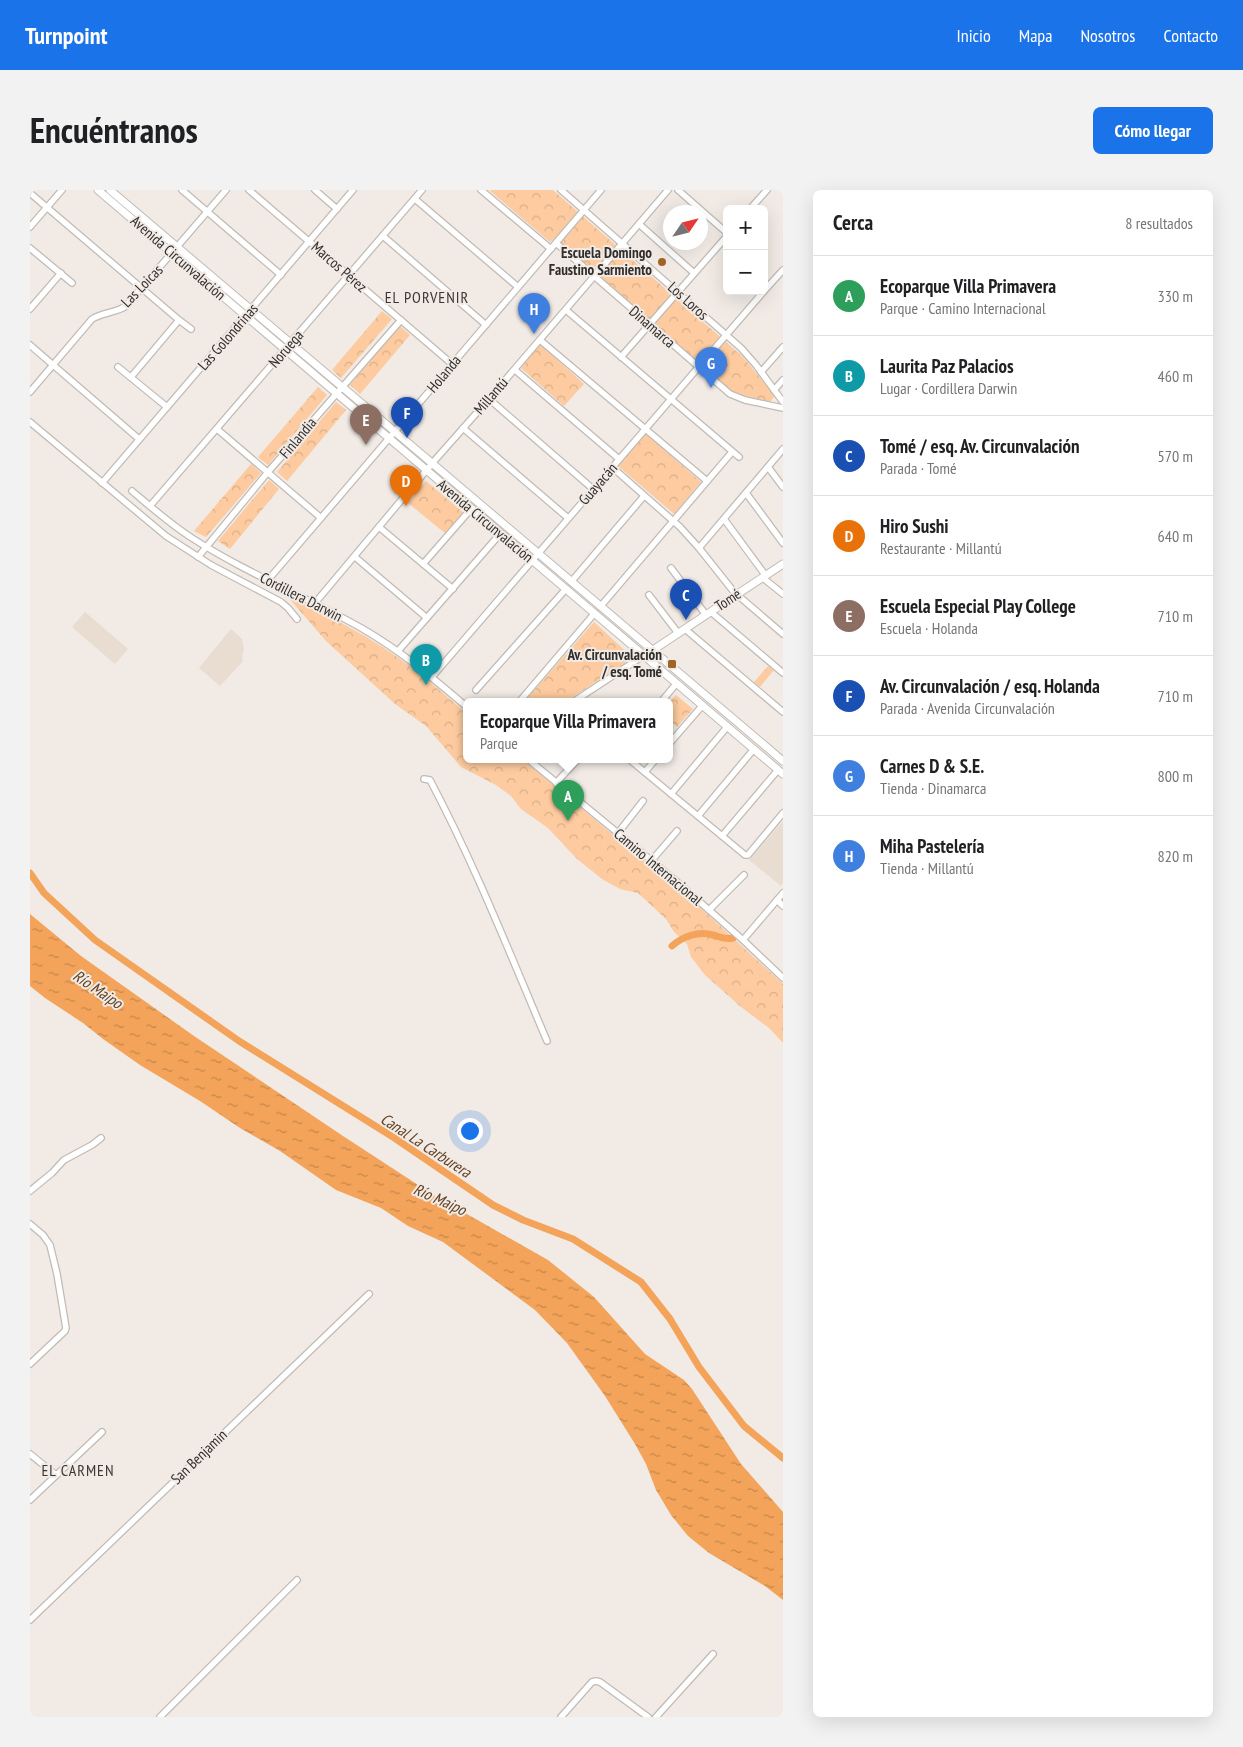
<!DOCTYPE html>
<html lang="es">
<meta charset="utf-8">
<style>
:root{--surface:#fff;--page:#f2f2f2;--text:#202124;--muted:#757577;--line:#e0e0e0;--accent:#1a73e8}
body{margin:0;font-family:"PT Sans Narrow",sans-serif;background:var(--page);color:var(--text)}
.controls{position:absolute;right:15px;top:15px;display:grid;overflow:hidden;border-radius:8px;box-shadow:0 5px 20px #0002}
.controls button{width:45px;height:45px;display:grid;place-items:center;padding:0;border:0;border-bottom:1px solid var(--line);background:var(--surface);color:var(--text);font:25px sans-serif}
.compass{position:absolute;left:633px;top:15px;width:45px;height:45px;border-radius:50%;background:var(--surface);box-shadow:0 5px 20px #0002;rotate:55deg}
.you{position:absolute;left:439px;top:940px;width:18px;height:18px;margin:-12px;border:4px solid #fff;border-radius:50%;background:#1a73e8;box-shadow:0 0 0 8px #1a73e833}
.badge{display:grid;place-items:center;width:32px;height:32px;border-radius:50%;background:var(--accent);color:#fff;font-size:16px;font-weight:700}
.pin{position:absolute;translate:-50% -41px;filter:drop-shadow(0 1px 2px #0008)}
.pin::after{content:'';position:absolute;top:26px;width:18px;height:15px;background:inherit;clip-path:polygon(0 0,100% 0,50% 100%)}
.popup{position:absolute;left:433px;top:508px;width:210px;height:65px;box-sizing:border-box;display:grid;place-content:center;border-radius:8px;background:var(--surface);filter:drop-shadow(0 1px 4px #0005);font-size:16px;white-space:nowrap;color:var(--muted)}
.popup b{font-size:19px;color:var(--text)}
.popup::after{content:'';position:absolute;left:50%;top:100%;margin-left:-10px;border:10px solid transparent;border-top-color:var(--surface)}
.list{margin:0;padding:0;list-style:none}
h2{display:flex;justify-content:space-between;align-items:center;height:65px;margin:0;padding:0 20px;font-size:21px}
h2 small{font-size:16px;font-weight:400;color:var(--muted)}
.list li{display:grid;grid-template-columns:32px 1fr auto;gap:15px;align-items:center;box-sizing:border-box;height:80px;padding:0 20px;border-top:1px solid var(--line)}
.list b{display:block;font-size:19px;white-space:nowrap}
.list p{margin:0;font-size:16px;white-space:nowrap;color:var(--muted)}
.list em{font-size:16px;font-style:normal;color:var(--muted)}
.map{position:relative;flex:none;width:753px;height:1527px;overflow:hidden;border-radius:8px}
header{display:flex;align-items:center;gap:30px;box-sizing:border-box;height:70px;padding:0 25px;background:var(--accent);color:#fff}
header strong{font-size:24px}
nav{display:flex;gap:28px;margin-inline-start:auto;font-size:18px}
.intro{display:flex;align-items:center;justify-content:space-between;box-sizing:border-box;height:120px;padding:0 30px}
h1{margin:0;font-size:35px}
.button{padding:12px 22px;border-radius:8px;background:var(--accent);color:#fff;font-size:18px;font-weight:700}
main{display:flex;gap:30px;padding:0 30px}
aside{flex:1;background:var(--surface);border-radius:8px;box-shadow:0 5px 20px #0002}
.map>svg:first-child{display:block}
</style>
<header>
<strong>Turnpoint</strong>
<nav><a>Inicio</a><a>Mapa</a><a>Nosotros</a><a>Contacto</a></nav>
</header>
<div class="intro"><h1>Encuéntranos</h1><a class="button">Cómo llegar</a></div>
<main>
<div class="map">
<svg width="753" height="1527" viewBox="0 0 753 1527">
<defs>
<pattern id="park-crowns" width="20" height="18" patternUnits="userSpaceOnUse" patternTransform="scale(1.25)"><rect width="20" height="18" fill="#fdcb9f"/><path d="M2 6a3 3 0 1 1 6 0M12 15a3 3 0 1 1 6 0" fill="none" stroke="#d9af89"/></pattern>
<pattern id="water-ripples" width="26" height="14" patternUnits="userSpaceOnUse" patternTransform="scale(1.25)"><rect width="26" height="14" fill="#f3a45a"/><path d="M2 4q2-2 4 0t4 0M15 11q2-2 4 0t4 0" fill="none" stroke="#c5864b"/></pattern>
</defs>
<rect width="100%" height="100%" fill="#f1eae5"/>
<!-- built -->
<g fill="#e9ddd2">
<polygon points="55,422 98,459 85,474 42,437"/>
<polygon points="201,439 212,449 214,459 212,466 213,471 190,496 169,478"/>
<polygon points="753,631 753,694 751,696 719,670"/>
</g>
<!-- park -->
<g fill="url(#park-crowns)">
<polygon points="459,0 523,0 713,167 742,202 744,207 740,212 704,203 525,48 520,52"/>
<polygon points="352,121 362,129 311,188 302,180"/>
<polygon points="370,136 380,145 330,204 320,195"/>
<polygon points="510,154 554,194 534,216 491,178"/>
<polygon points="288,197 297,205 238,275 228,267"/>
<polygon points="306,212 316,220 257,291 247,282"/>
<polygon points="616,244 671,292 644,324 588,276"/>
<polygon points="221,274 231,283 176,347 164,341"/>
<polygon points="239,290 249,299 200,359 188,351"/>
<polygon points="396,291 434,323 416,344 378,313"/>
<path d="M257 406C300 426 343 448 381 477 400 491 418 508 437 523V570H493L663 711 753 794V853L739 838 711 817 675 785 661 767 657 754 644 742 636 729 608 703 590 699 572 689 547 669 518 638 491 619 481 606 466 595 431 577 396 536 365 514 296 451Z"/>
<polygon points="564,432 603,468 535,512 494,512"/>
<polygon points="738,476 744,480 730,497 724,492"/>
<polygon points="646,505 663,519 647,537 639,530 639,512"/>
</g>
<!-- water -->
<polygon fill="url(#water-ripples)" points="0,724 51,766 164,846 313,946 405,1006 518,1070 564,1107 615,1164 654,1190 662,1199 711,1274 753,1322 753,1410 735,1396 679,1363 658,1346 641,1325 626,1300 616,1274 605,1254 575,1206 537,1153 505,1120 413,1052 378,1036 351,1018 306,1000 250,961 210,938 170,911 110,875 73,849 53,833 15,808 0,796"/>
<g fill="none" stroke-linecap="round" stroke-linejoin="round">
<!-- canal -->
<g stroke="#f3a45a" stroke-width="7">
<polyline points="0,683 14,703 65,750 209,851 363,947 463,1015 493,1030 543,1049 611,1092 640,1129 669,1177 714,1236 753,1268"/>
<path d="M642 756C653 746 668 741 683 745 691 747 695 750 703 748"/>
</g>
<defs>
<g id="minor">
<polyline points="152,0 251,85"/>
<polyline points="219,0 422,174"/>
<polyline points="285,0 307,19"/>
<polyline points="451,0 521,59"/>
<polyline points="531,0 711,158 726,175 753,212"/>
<polyline points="648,0 697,43"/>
<polyline points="0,3 149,130 161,139"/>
<polyline points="385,9 488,97"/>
<polyline points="720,19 737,0"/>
<polyline points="609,34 664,83"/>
<polyline points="0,37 32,0"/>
<polyline points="353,46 456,135"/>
<polyline points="526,53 700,204 715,210 753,218"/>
<polyline points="0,58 42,93"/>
<polyline points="734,101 753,80"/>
<polyline points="0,119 31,83"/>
<polyline points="536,120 709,267"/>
<polyline points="510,150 677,291"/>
<polyline points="0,155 109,249"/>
<polyline points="591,167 697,46"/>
<polyline points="88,177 137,217"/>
<polyline points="485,180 589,269"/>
<polyline points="731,182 753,157"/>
<polyline points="101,187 149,130"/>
<polyline points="744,200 753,190"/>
<path d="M0 202 62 129C73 122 86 123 96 116L196 0"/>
<polyline points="459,209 563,299"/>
<polyline points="0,232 136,346 181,375 251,412 258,418 267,429"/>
<polyline points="433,238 538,328"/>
<polyline points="187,239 291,328"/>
<polyline points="582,277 650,337 669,358 704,402 753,444"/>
<polyline points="738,277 753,297"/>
<polyline points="72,293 323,0"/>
<path d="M102 301C121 317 140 334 162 348 216 383 277 407 333 439 371 461 404 489 437 517"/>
<polyline points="716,303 753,353"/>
<polyline points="120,316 392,0"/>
<polyline points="694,329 736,386"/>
<polyline points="349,337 423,399"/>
<polyline points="669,358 753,259"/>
<polyline points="168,367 238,282 371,130"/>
<polyline points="325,367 397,428"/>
<polyline points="393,374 441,319"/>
<polyline points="641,378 676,425"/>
<polyline points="733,388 753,404"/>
<polyline points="238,390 571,0"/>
<polyline points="541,392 614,306"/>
<polyline points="619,405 648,443"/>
<polyline points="285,413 405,270 459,209 638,0"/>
<polyline points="570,417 702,262"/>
<polyline points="681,422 753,483"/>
<polyline points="655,439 753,522"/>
<polyline points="368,461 470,344"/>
<polyline points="402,487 734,101"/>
<polyline points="446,500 535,400"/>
<polyline points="489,512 564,424"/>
<polyline points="543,512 613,466"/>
<polyline points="631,512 646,494"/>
<polyline points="639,554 672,516"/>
<polyline points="499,570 645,690 713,750 753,788"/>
<polyline points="600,570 715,665 718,665 753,623"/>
<polyline points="615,582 625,570"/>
<path d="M394 589 400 590C445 675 480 764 517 851"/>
<polyline points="526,593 547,570"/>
<polyline points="641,604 697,537"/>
<polyline points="668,626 724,559"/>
<polyline points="588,643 613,611"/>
<polyline points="692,646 748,580"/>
<polyline points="622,670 647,641"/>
<polyline points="747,710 753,716"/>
<polyline points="679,720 714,685"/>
<polyline points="713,750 753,703"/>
<polyline points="0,1001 22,983 34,970 62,955 71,948"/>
<polyline points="0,1034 13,1045 20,1055 27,1084 36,1138 35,1141 0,1174"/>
<polyline points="0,1264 26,1285"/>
<polyline points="0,1310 72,1242"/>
<polyline points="0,1430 339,1104"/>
<polyline points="130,1527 267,1390"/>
<polyline points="531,1527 562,1492 566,1491 570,1492 618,1527"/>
<polyline points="626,1527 683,1464"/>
</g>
<g id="tertiary">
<polyline points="68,0 753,584"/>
<polyline points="80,0 753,571"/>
<polyline points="620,462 753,374"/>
</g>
</defs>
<!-- minor casing -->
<use href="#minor" stroke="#c1bbb6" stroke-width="8"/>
<!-- tertiary casing -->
<use href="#tertiary" stroke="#c1bbb6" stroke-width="9"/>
<!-- minor -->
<use href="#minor" stroke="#fff" stroke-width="5.5"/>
<!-- tertiary -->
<use href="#tertiary" stroke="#fff" stroke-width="7"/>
</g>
<!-- markers -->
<g fill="#a16528" stroke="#f1eae5" stroke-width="2">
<circle cx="632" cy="72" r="5"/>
<rect x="637" y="469" width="10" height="10" rx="2.5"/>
</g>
<g text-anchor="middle" stroke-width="4" stroke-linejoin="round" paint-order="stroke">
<!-- poi labels -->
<g font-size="15" font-weight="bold" fill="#312f2d" stroke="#f1eae5" text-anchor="end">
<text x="622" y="68">Escuela Domingo<tspan x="622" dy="17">Faustino Sarmiento</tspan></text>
<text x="632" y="470">Av. Circunvalación<tspan x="632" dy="17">/ esq. Tomé</tspan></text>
</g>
<!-- street labels -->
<g font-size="15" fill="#312f2d" stroke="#f1eae5">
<text transform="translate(148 68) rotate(41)" y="5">Avenida Circunvalación</text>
<text transform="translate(309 77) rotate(41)" y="5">Marcos Pérez</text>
<text transform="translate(112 96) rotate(-46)" y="5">Las Loicas</text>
<text transform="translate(658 111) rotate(42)" y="5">Los Loros</text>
<text transform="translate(622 137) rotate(41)" y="5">Dinamarca</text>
<text transform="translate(198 147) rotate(-49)" y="5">Las Golondrinas</text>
<text transform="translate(256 159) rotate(-49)" y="5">Noruega</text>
<text transform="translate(414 184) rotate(-50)" y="5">Holanda</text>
<text transform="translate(461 206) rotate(-49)" y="5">Millantú</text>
<text transform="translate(268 248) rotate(-50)" y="5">Finlandia</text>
<text transform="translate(568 294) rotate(-49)" y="5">Guayacán</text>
<text transform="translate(455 331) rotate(40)" y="5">Avenida Circunvalación</text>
<text transform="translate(271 407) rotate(27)" y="5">Cordillera Darwin</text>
<text transform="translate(698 410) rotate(-33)" y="5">Tomé</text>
<text transform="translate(628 677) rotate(40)" y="5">Camino Internacional</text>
<text transform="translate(169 1267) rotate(-44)" y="5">San Benjamin</text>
</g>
<!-- neighbourhood labels -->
<g font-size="16" letter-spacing="1" fill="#3c3733" stroke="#f1eae5">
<text x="397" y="113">EL PORVENIR</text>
<text x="48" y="1286">EL CARMEN</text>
</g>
<!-- water labels -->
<g font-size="16" font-style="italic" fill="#614122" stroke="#f1eae5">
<text transform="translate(68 799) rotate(34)" y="6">Río Maipo</text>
<text transform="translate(396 955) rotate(33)" y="6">Canal La Carburera</text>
<text transform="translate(410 1009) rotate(24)" y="6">Río Maipo</text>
</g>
</g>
</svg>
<div class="controls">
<button>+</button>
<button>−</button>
</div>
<svg class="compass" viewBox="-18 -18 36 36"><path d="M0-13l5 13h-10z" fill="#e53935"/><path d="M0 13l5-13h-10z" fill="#757577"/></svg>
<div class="you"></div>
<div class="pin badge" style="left:538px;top:631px;background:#2e9e5b">A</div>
<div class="popup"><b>Ecoparque Villa Primavera</b>Parque</div>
<div class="pin badge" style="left:396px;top:495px;background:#0f9aa8">B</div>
<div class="pin badge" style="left:656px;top:430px;background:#1a4fb4">C</div>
<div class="pin badge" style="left:376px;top:316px;background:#e8710a">D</div>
<div class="pin badge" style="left:336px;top:255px;background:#8d6e63">E</div>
<div class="pin badge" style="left:377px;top:248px;background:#1a4fb4">F</div>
<div class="pin badge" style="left:681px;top:198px;background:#3f7fe0">G</div>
<div class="pin badge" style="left:504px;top:144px;background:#3f7fe0">H</div>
</div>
<aside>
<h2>Cerca<small>8 resultados</small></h2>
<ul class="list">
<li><span class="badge" style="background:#2e9e5b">A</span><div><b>Ecoparque Villa Primavera</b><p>Parque · Camino Internacional</p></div><em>330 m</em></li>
<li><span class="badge" style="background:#0f9aa8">B</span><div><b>Laurita Paz Palacios</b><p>Lugar · Cordillera Darwin</p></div><em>460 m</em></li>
<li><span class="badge" style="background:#1a4fb4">C</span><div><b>Tomé / esq. Av. Circunvalación</b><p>Parada · Tomé</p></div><em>570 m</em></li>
<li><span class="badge" style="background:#e8710a">D</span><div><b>Hiro Sushi</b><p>Restaurante · Millantú</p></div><em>640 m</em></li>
<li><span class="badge" style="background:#8d6e63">E</span><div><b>Escuela Especial Play College</b><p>Escuela · Holanda</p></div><em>710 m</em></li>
<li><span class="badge" style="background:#1a4fb4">F</span><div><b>Av. Circunvalación / esq. Holanda</b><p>Parada · Avenida Circunvalación</p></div><em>710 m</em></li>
<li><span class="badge" style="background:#3f7fe0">G</span><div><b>Carnes D &amp; S.E.</b><p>Tienda · Dinamarca</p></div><em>800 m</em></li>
<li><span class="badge" style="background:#3f7fe0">H</span><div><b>Miha Pastelería</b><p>Tienda · Millantú</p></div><em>820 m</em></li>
</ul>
</aside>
</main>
